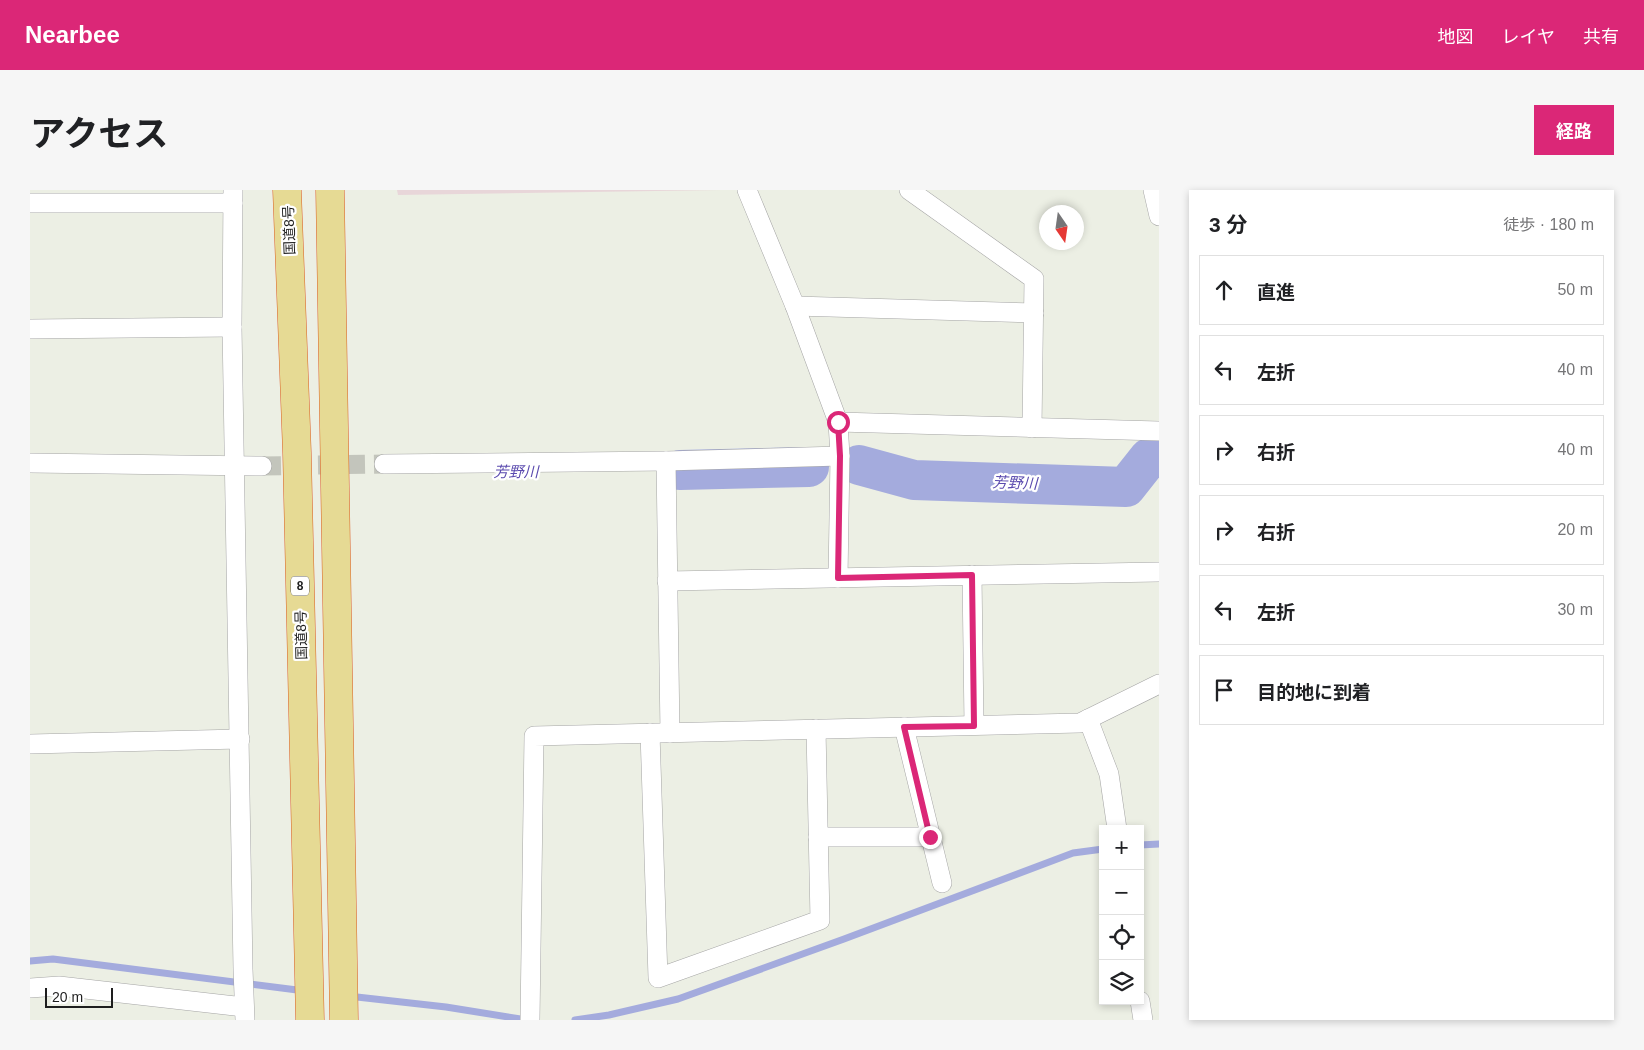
<!DOCTYPE html>
<html lang="ja">
<meta charset="utf-8">
<style>
:root{--surface:#fff;--page:#f6f6f6;--text:#202124;--muted:#757577;--line:#e0e0e0;--accent:#db2777}
body{margin:0;font-family:Helvetica,"Noto Sans JP",sans-serif;background:var(--page);color:var(--text)}
.controls{position:absolute;right:15px;bottom:15px;display:grid;overflow:hidden;border-radius:0px;box-shadow:0 2px 8px #0003}
.controls button{width:45px;height:45px;display:grid;place-items:center;padding:0;border:0;border-bottom:1px solid var(--line);background:var(--surface);color:var(--text);font:25px sans-serif}
.compass{position:absolute;left:1009px;top:15px;width:45px;height:45px;border-radius:50%;background:var(--surface);box-shadow:0 2px 8px #0003;rotate:167deg}
.scale{position:absolute;left:15px;bottom:12px;width:68px;box-sizing:border-box;padding-left:5px;border:2px solid #1e1e1e;border-top:0;font-size:14px;line-height:18px;white-space:nowrap;color:#1e1e1e;-webkit-text-stroke:4px #fff;paint-order:stroke}
.stop{position:absolute;width:15px;height:15px;margin:-11px;border:4px solid #db2777;border-radius:50%;background:#fff}
.stop.end{background:#db2777;border-color:#fff;box-shadow:0 1px 5px #0008}
.list{margin:0;padding:0;list-style:none}
h2{display:flex;justify-content:space-between;align-items:center;height:65px;margin:0;padding:0 20px;font-size:21px}
h2 small{font-size:16px;font-weight:400;color:var(--muted)}
.list li{display:grid;grid-template-columns:32px 1fr auto;gap:15px;align-items:center;box-sizing:border-box;height:70px;margin:0 10px 10px;padding:0 10px;border:1px solid var(--line);border-radius:0px}
.list b{display:block;font-size:19px;white-space:nowrap}
.list em{font-size:16px;font-style:normal;color:var(--muted)}
.icon{flex:none;width:28px;height:28px;fill:none;stroke:currentColor;stroke-width:2;stroke-linecap:round;stroke-linejoin:round}
.map{position:relative;flex:none;width:1129px;height:830px;overflow:hidden;border-radius:0px}
header{display:flex;align-items:center;gap:30px;box-sizing:border-box;height:70px;padding:0 25px;background:var(--accent);color:#fff}
header strong{font-size:24px}
nav{display:flex;gap:28px;margin-inline-start:auto;font-size:18px}
.intro{display:flex;align-items:center;justify-content:space-between;box-sizing:border-box;height:120px;padding:0 30px}
h1{margin:0;font-size:35px}
.button{padding:12px 22px;border-radius:0px;background:var(--accent);color:#fff;font-size:18px;font-weight:700}
main{display:flex;gap:30px;padding:0 30px}
aside{flex:1;background:var(--surface);border-radius:0px;box-shadow:0 2px 8px #0003}
.map>svg:first-child{display:block}
</style>
<header>
<strong>Nearbee</strong>
<nav><a>地図</a><a>レイヤ</a><a>共有</a></nav>
</header>
<div class="intro"><h1>アクセス</h1><a class="button">経路</a></div>
<main>
<div class="map">
<svg width="1129" height="830" viewBox="0 0 1129 830">
<rect width="100%" height="100%" fill="#ecefe4"/>
<!-- industrial -->
<polygon fill="#e8d6d9" points="367,0 691,0 368,5"/>
<g fill="none" stroke-linecap="round" stroke-linejoin="round">
<!-- stream -->
<g stroke="#a4abdd" stroke-width="7">
<polyline points="1110,655 1129,654"/>
<polyline points="0,771 23,769 275,801"/>
<polyline points="318,806 416,817 497,830"/>
<polyline points="545,830 579,825 648,809 814,749 1043,663 1073,659"/>
</g>
<!-- river -->
<g stroke="#a4abdd" stroke-width="40">
<polyline points="829,275 884,290 1096,297 1119,268 1129,268"/>
<polyline points="650,280 779,277"/>
</g>
<!-- minor-tunnel -->
<polyline stroke="#c3c5bc" stroke-width="19" stroke-dasharray="19 9" stroke-linecap="butt" points="232,276 354,274"/>
<defs>
<g id="minor">
<polyline points="203,0 202,137 213,779 215,830"/>
<polyline points="717,0 765,116 808,232 810,266 808,388"/>
<polyline points="879,0 1004,89 1002,238"/>
<polyline points="1123,0 1129,26"/>
<polyline points="0,13 203,13"/>
<polyline points="765,116 1004,123"/>
<polyline points="0,139 202,137"/>
<polyline points="808,232 1129,241"/>
<polyline points="636,271 640,543"/>
<polyline points="0,273 232,276"/>
<polyline points="354,274 636,271 810,266"/>
<polyline points="942,385 944,535"/>
<polyline points="637,391 1129,382"/>
<polyline points="1058,529 1079,584 1087,639"/>
<polyline points="874,537 912,693"/>
<polyline points="620,543 628,788 790,730 786,539"/>
<polyline points="0,554 210,549"/>
<polyline points="788,647 900,647"/>
<polyline points="0,798 29,796 214,817"/>
<polyline points="1110,811 1113,830"/>
<polyline points="500,830 504,546 1050,533 1129,494"/>
</g>
<g id="trunk">
<polyline points="257,0 267,263 280,830"/>
<polyline points="300,0 314,830"/>
</g>
</defs>
<!-- minor casing -->
<use href="#minor" stroke="#a5a5a5" stroke-width="20"/>
<!-- trunk casing -->
<use href="#trunk" stroke="#db5d23" stroke-width="29"/>
<!-- minor -->
<use href="#minor" stroke="#fff" stroke-width="19"/>
<!-- trunk -->
<use href="#trunk" stroke="#e6da94" stroke-width="28"/>
</g>
<g fill="none" stroke-linecap="round" stroke-linejoin="round">
<!-- route -->
<polyline stroke="#db2777" stroke-width="6" points="808,232 810,266 808,388 942,385 944,536 874,537 900,647"/>
</g>
<g text-anchor="middle" stroke-width="4.5" stroke-linejoin="round" paint-order="stroke">
<!-- shield labels -->
<rect fill="#fff" stroke="#626262" stroke-width="1" x="261" y="386.5" width="18" height="19" rx="4"/>
<g font-size="12" font-weight="bold" fill="#1e1e1e">
<text x="270" y="400">8</text>
</g>
<!-- street labels -->
<g font-size="14" fill="#1e1e1e" stroke="#fff">
<text transform="translate(259 40) rotate(-92)" y="5">国道8号</text>
<text transform="translate(271 445) rotate(-91)" y="5">国道8号</text>
</g>
<!-- water labels -->
<g font-size="15" font-style="italic" fill="#5a4aae" stroke="#fff">
<text x="486" y="287">芳野川</text>
<text transform="translate(985 293) rotate(2)" y="5">芳野川</text>
</g>
</g>
</svg>
<div class="controls">
<button>+</button>
<button>−</button>
<button><svg class="icon" aria-label="locate" viewBox="0 0 24 24"><circle cx="12" cy="12" r="6"/><path d="M12 2v4M12 18v4M2 12h4M18 12h4"/></svg></button>
<button><svg class="icon" aria-label="layers" viewBox="0 0 24 24"><path d="M12 4l9 5-9 5-9-5zM3 14l9 5 9-5"/></svg></button>
</div>
<svg class="compass" viewBox="-18 -18 36 36"><path d="M0-13l5 13h-10z" fill="#e53935"/><path d="M0 13l5-13h-10z" fill="#757577"/></svg>
<div class="scale">20 m</div>
<div class="stop" style="left:808px;top:232px"></div>
<div class="stop end" style="left:900px;top:647px"></div>
</div>
<aside>
<h2>3 分<small>徒歩 · 180 m</small></h2>
<ul class="list">
<li><svg class="icon" aria-label="ahead" viewBox="0 0 24 24"><path d="M12 20V5M6 11l6-6 6 6"/></svg><div><b>直進</b></div><em>50 m</em></li>
<li><svg class="icon" aria-label="left" viewBox="0 0 24 24"><path d="M17 20v-9H6M10 6l-5 5 5 5"/></svg><div><b>左折</b></div><em>40 m</em></li>
<li><svg class="icon" aria-label="right" viewBox="0 0 24 24"><path d="M7 20v-9h11M14 6l5 5-5 5"/></svg><div><b>右折</b></div><em>40 m</em></li>
<li><svg class="icon" aria-label="right" viewBox="0 0 24 24"><path d="M7 20v-9h11M14 6l5 5-5 5"/></svg><div><b>右折</b></div><em>20 m</em></li>
<li><svg class="icon" aria-label="left" viewBox="0 0 24 24"><path d="M17 20v-9H6M10 6l-5 5 5 5"/></svg><div><b>左折</b></div><em>30 m</em></li>
<li><svg class="icon" aria-label="arrive" viewBox="0 0 24 24"><path d="M6 21V4h12l-3 4 3 4H6"/></svg><div><b>目的地に到着</b></div></li>
</ul>
</aside>
</main>
